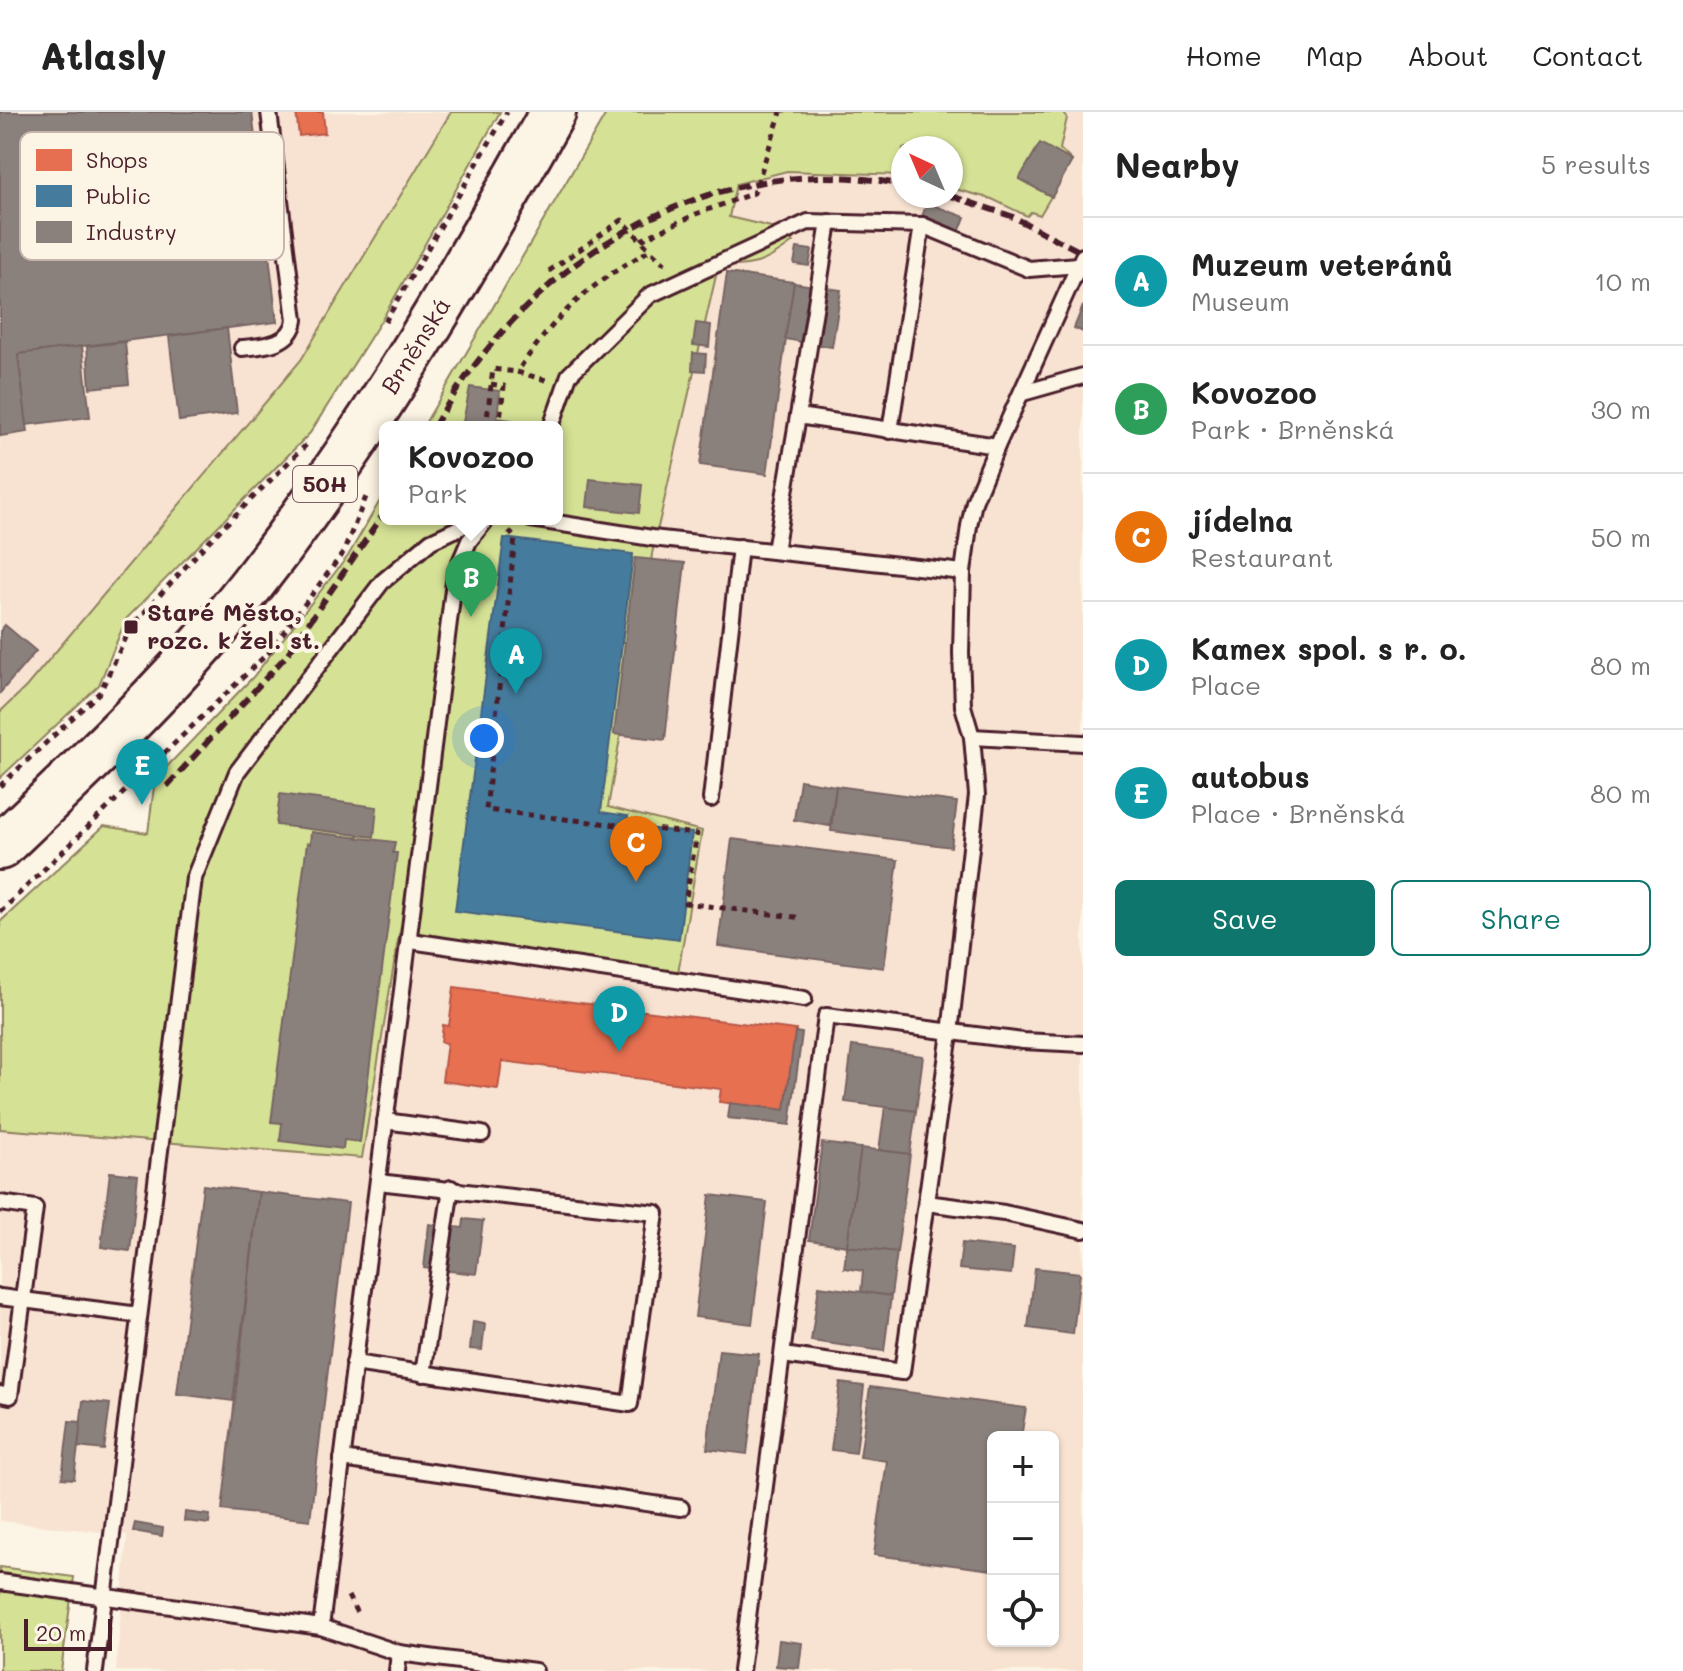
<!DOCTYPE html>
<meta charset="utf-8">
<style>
:root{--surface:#fff;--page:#f2f2f2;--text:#222;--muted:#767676;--line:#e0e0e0;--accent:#0f766e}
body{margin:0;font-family:Mali,sans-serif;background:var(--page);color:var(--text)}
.controls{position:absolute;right:24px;bottom:24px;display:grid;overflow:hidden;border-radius:12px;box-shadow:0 2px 6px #0004}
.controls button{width:72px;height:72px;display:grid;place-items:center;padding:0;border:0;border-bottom:2px solid var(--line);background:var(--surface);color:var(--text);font:40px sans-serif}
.compass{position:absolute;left:891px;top:24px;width:72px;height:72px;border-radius:50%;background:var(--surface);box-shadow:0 2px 6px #0004;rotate:316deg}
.scale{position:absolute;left:24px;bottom:20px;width:88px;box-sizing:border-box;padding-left:8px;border:4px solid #4a1f2b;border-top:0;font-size:22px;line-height:28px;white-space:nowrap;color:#4a1f2b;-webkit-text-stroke:6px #fcf5e5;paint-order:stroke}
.you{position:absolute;left:484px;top:626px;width:28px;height:28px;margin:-20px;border:6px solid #fff;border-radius:50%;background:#1a73e8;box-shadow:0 0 0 12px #1a73e833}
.badge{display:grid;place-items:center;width:52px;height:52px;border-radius:50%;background:var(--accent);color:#fff;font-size:26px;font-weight:700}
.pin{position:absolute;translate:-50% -66px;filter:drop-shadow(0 2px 4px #0008)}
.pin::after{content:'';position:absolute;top:42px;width:28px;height:24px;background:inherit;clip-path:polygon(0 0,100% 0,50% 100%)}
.popup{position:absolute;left:379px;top:309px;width:184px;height:104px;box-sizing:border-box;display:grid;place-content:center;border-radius:12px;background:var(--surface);filter:drop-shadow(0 2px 6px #0005);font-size:26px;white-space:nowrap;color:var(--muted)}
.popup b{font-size:30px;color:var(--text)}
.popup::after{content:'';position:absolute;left:50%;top:100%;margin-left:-16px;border:16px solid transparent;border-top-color:var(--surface)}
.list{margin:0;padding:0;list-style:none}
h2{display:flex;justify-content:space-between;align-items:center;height:104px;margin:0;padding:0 32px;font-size:34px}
h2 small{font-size:26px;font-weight:400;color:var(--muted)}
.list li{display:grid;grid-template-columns:52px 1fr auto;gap:24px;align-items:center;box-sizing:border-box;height:128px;padding:0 32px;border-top:2px solid var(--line)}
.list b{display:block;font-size:30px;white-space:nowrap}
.list p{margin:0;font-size:26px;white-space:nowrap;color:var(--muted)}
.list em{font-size:26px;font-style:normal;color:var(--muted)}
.actions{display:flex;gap:16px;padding:24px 32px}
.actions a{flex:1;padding:18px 0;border:2px solid var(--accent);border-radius:12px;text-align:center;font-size:28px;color:var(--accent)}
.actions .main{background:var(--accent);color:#fff}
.icon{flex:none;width:44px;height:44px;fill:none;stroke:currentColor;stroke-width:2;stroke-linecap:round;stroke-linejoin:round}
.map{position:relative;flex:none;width:1083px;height:1559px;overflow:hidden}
header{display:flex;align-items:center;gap:48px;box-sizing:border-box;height:112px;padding:0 40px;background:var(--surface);border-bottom:2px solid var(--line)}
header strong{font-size:38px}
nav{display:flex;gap:44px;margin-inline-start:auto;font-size:28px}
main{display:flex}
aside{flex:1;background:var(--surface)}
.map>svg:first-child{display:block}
</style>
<header>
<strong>Atlasly</strong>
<nav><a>Home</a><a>Map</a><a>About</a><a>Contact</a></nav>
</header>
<main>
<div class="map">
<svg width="1083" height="1559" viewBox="0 0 1083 1559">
<rect width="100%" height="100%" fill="#fcf5e5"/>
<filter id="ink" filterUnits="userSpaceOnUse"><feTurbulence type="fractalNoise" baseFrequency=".0125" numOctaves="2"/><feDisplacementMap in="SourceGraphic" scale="16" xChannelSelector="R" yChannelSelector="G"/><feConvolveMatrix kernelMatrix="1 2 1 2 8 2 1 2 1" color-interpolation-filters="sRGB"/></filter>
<g filter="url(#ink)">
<!-- built -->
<g fill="#f8e3d2" fill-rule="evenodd">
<polygon points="0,0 451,0 301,248 26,575 0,600"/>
<path d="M607 0H1083V1559H116L127 1423 0 1409V810L104 714 148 721 155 667 253 565 348 444 385 380V407H557V315H423ZM903 36H951V84H903ZM993 1325H1053V1529H993Z"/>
</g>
<!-- green -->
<g fill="#d5e295" stroke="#908060" stroke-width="2">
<polygon points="451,0 500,0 384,204 310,321 126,507 99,573 0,666 0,600 26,575 301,248"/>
<path d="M607 0H1063L1067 6 1060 37 1072 49 1040 103 1031 100 1027 104 992 87 951 76V36H903V63L787 59 736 72 729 105 771 115 793 130C763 153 754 154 718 155L653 437 608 695 702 719 678 861 399 822 362 1046 0 1017V810L104 714 148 721 155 667 253 565 348 444 385 380V407H557V315H423Z"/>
<polygon points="0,1455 74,1465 61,1559 0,1559"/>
</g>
<!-- shops -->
<g fill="#e76f51" stroke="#b85746" stroke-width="2">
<polygon points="296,0 323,0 325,21 299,24"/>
<polygon points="454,875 796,918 785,998 719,990 721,977 502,949 498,977 442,969 447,931 441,930 443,913 449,914"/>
</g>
<!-- public -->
<polygon fill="#457b9d" stroke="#465f7b" stroke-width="2" points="504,426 633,442 601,700 628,704 627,714 692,721 679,827 455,799"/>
<!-- industry -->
<g fill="#8a817c" stroke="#776464" stroke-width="2">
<polygon points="0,0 252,0 277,210 18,242 28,320 0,324"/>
<polygon points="1040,31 1072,49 1052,85 1019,67"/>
<polygon points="927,91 965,105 955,131 917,118"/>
<polygon points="797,136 812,138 809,154 794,152"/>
<polygon points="727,161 794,170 767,362 700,353"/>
<polygon points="794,171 841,178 832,235 785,227"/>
<polygon points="1083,194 1083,220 1074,216"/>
<polygon points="696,211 711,213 709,235 693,233"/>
<polygon points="227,216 237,301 179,309 169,224"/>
<polygon points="125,230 129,272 90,276 87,234"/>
<polygon points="82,234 90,305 27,313 18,242"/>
<polygon points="693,241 706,242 705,259 692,258"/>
<polygon points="470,275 500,279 497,306 512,308 511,315 462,315"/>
<polygon points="590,367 642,373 639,401 587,395"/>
<polygon points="635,446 685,451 665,628 614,622"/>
<polygon points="5,513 36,539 0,581 0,519"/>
<polygon points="800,668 836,674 830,714 794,708"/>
<polygon points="836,674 957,690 951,735 831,719"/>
<polygon points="280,682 377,695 374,725 276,713"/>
<polygon points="311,720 395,730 393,741 397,741 360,1030 344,1028 343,1037 280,1029 282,1011 271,1010 307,731 310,732"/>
<polygon points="732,727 898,748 884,856 718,834"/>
<polygon points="795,920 802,921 790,1013 728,1006 730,991 785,998"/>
<polygon points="852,934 923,944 916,999 845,990"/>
<polygon points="885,995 916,999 910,1042 879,1038"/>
<polygon points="822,1031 861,1036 847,1134 809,1128"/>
<polygon points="861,1036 910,1042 897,1140 847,1134"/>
<polygon points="110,1060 138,1063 130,1139 101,1135"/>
<polygon points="203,1073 259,1080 233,1289 177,1282"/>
<polygon points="259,1080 348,1091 310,1408 222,1398"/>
<polygon points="710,1083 767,1090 752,1212 695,1205"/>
<polygon points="464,1107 483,1109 476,1162 424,1156 429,1112 463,1116"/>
<polygon points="962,1131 1014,1137 1011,1162 959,1157"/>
<polygon points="847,1134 897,1140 891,1184 861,1180 863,1159 844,1156"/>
<polygon points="1035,1156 1080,1161 1073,1222 1028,1216"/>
<polygon points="819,1174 891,1184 884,1239 811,1229"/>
<polygon points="473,1210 485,1212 482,1238 470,1237"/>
<polygon points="719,1238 759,1242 747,1342 707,1337"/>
<polygon points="840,1271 864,1274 856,1341 831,1338"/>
<polygon points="870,1275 1026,1296 1021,1325 993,1325 993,1458 874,1443 887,1349 860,1345"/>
<polygon points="83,1289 110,1292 104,1338 78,1335"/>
<polygon points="69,1309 81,1310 74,1367 62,1366"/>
<polygon points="185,1400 210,1403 209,1412 184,1409"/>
<polygon points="135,1411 163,1416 162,1424 133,1419"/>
<polygon points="779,1528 802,1531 799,1556 776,1554"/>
</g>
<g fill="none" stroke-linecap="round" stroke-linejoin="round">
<defs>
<g id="lane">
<path d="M242 236C263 234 291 233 295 208L269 0"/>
<polyline points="1023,281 1083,264"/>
<polyline points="798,304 829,110"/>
<polyline points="551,315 569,263 650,183 808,110 922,113 1029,157 1078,153"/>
<polyline points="890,319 922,113"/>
<polyline points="531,407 652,426 963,460"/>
<polyline points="775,439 798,304 997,334"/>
<polyline points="972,625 1083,631"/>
<polyline points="711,687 740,435"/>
<polyline points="411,829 804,887"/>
<polyline points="385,1009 482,1022"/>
<polyline points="0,1091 35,1096 10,1284 0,1282"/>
<polyline points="926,1091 1004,1101 1083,1118"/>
<polyline points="0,1185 139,1203"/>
<polyline points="783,1243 902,1260 950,921 977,683 972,625 963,594 961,541 963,460 969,414 974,390 997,334 1083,144"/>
<polyline points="354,1251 630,1292 656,1101 378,1070"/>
<polyline points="423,1262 451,1076"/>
<polyline points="342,1347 681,1396"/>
<polyline points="0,1470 321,1515 399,1541 535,1559"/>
<polyline points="321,1515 455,462 469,429 487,407"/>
<polyline points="95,1559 194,766 237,660 382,470 431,429 478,407"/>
<polyline points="397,1559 399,1541"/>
<polyline points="741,1559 826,904 1023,929 1083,932"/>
</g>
<g id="primary">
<path id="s1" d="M0 735C79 660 158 586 228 502 354 348 456 174 553 0"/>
</g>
</defs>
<!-- lane casing -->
<use href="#lane" stroke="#4a1f2b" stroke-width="20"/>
<!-- primary casing -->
<use href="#primary" stroke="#4a1f2b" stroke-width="50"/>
<!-- path -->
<g stroke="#4a1f2b" stroke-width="5" stroke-dasharray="6 6" stroke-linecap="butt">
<polyline points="641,128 696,102 754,81 781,0"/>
<polyline points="549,159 622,108 650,138"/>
<polyline points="385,210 507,0"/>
<path d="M546 268 517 260C559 199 586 175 650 138L665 152"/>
<polyline points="491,272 504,274 499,315"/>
<polyline points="486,315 493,257 517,260"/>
<polyline points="509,419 515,426 486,698 697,722 685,791 802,806"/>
<polyline points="0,674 100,580 131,515 207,431 306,333"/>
<polyline points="0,800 268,541 343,441 368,380"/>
<polyline points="348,1484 358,1503"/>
</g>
<!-- lane -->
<use href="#lane" stroke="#fcf5e5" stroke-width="14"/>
<!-- primary -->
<use href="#primary" stroke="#fcf5e5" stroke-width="44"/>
<!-- rail -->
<g stroke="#4a1f2b" stroke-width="6" stroke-dasharray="12 6" stroke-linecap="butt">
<polyline points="951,84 1011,104 1083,141"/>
<path d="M434 315C528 149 707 33 903 73"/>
<polyline points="167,674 286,544 385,400"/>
</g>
</g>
</g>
<!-- markers -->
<rect fill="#4a1f2b" stroke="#fcf5e5" stroke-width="3" x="123" y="507" width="16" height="16" rx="4"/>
<g text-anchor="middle" stroke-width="8" stroke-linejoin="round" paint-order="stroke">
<!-- shield labels -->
<rect fill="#fcf5e5" stroke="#7f5f63" stroke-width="2" x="293" y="354" width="64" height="36" rx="6"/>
<g font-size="22" font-weight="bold" fill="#4a1f2b">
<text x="325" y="380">50H</text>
</g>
<!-- street labels -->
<g font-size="24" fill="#4a1f2b" stroke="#fcf5e5">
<text dy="8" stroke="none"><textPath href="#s1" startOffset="654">Brněnská</textPath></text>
</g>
<!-- poi labels -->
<g font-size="24" font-weight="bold" fill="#4a1f2b" stroke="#fcf5e5" text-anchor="start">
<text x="147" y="509">Staré Město,<tspan x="147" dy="28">rozc. k žel. st.</tspan></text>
</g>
</g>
<!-- legend -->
<rect x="20" y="20" width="264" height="128" rx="12" fill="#fcf5e5" stroke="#c7b5ad" stroke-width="2"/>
<rect x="36" y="37" width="36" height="22" fill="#e76f51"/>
<rect x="36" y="73" width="36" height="22" fill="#457b9d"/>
<rect x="36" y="109" width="36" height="22" fill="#8a817c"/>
<g font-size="22" fill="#4a1f2b">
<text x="86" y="56">Shops</text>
<text x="86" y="92">Public</text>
<text x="86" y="128">Industry</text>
</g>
</svg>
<div class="controls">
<button>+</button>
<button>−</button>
<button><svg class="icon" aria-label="locate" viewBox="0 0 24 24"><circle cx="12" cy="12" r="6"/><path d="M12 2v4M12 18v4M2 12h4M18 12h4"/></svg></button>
</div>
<svg class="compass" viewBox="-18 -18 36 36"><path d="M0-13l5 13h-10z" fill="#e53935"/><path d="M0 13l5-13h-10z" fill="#767676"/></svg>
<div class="scale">20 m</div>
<div class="you"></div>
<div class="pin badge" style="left:516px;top:582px;background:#0f9aa8">A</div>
<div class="pin badge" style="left:471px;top:505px;background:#2e9e5b">B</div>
<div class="popup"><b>Kovozoo</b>Park</div>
<div class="pin badge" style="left:636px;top:770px;background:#e8710a">C</div>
<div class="pin badge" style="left:619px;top:940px;background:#0f9aa8">D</div>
<div class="pin badge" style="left:142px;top:693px;background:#0f9aa8">E</div>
</div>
<aside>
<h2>Nearby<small>5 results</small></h2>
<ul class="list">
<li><span class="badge" style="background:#0f9aa8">A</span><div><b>Muzeum veteránů</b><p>Museum</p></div><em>10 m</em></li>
<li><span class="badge" style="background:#2e9e5b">B</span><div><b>Kovozoo</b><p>Park · Brněnská</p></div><em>30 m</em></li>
<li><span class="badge" style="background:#e8710a">C</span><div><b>jídelna</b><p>Restaurant</p></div><em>50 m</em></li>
<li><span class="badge" style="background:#0f9aa8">D</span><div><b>Kamex spol. s r. o.</b><p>Place</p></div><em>80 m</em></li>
<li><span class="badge" style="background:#0f9aa8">E</span><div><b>autobus</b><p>Place · Brněnská</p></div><em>80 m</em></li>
</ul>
<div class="actions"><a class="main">Save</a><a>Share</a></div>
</aside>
</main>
